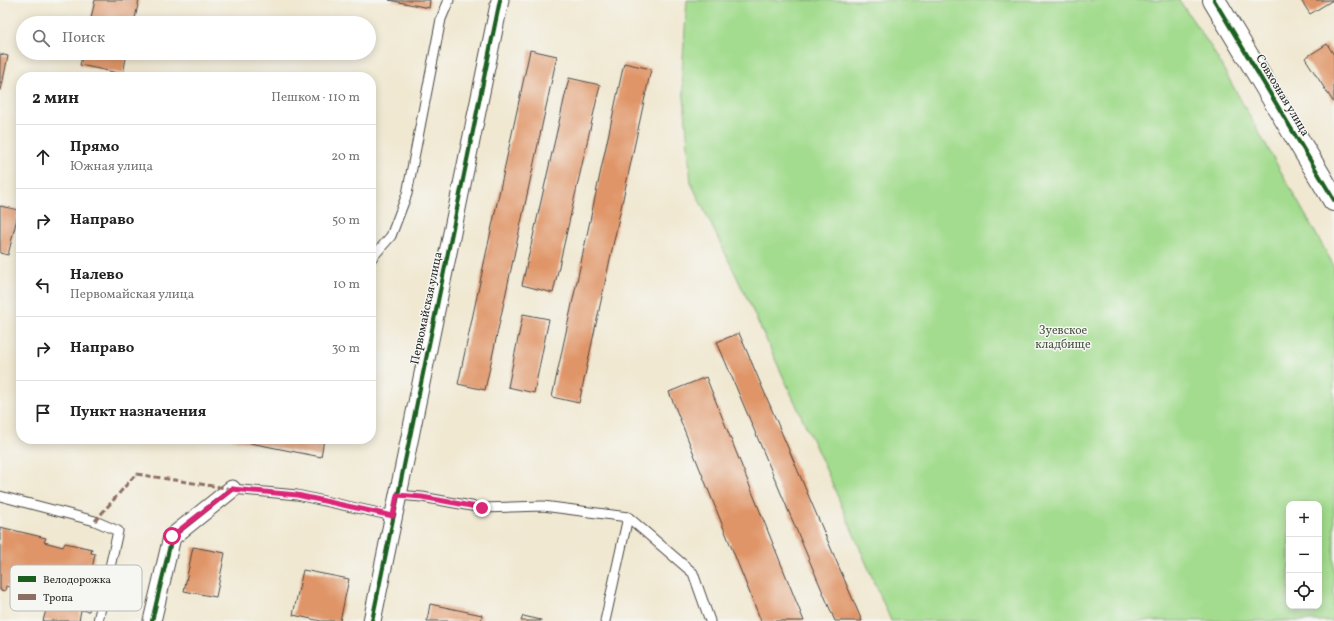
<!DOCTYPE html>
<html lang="ru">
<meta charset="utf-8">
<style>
:root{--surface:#fff;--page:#f2f2f2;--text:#222;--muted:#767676;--line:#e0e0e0}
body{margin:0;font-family:Vollkorn,serif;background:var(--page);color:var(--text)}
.controls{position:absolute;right:12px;bottom:12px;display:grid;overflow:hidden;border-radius:8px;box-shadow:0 2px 10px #0003}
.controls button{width:36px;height:36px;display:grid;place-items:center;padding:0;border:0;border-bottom:1px solid var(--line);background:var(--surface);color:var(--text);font:20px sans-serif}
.stop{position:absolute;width:12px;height:12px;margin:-9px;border:3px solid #db2777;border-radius:50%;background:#fff}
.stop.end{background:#db2777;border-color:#fff;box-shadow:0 1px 4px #0008}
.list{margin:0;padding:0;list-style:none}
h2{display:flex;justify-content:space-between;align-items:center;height:52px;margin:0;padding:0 16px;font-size:17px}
h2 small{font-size:13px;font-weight:400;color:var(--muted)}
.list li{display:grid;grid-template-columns:26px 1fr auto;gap:12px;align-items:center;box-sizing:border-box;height:64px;padding:0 16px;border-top:1px solid var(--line)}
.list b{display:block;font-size:15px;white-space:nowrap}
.list p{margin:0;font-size:13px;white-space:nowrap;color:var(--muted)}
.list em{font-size:13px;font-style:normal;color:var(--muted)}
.icon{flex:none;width:22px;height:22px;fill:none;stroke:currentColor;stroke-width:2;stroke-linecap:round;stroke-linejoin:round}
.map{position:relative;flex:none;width:1334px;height:621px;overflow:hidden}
.search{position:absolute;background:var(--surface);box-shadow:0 2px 10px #0003;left:16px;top:16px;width:360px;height:44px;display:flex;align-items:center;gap:10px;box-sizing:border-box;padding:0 14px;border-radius:22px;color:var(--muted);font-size:15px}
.panel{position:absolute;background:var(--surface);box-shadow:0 2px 10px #0003;left:16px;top:72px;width:360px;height:372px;border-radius:16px}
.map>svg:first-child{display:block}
</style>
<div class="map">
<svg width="1334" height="621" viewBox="0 0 1334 621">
<rect width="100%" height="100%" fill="#f6f6f2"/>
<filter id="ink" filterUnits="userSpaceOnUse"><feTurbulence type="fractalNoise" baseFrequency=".025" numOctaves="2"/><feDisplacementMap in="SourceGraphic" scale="8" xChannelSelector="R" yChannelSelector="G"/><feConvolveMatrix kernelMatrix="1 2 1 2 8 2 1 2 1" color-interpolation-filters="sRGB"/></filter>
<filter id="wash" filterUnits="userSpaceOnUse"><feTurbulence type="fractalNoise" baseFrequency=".012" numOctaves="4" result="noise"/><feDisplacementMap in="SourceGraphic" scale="16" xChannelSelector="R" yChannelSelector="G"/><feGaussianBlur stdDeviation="0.9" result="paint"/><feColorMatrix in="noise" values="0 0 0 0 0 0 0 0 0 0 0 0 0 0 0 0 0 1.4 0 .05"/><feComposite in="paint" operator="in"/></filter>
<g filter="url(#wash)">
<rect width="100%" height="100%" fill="#f0e8d1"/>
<!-- green -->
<path fill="#a3dc8e" stroke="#67845c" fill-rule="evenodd" d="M687 0H1179L1211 47 1334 266V621H891L828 474 745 294 691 183 682 73ZM1289 504H1319V606H1289Z"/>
<g id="blocks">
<!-- building -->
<g fill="#e09568">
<polygon points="95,0 139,0 134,23 90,23"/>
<polygon points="389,0 430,0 429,8"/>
<polygon points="1301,0 1333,0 1310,14"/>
<polygon points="1327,44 1334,55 1334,103 1305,58"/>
<polygon points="530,50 557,56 485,390 458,384"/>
<polygon points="83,53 127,53 123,74 80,65"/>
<polygon points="0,54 8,56 1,90 0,90"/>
<polygon points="624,63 651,69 579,403 552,397"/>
<polygon points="569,78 600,85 553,293 522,285"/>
<polygon points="0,206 19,210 8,255 0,253"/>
<polygon points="523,314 549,319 534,393 508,387"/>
<polygon points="739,333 862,621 835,621 717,342"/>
<polygon points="706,377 804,621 761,621 669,392"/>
<polygon points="230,439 324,439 321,457"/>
<polygon points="0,527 46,538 44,542 63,547 65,543 92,549 91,553 95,554 89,583 95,584 89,611 81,610 79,621 43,621 46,610 40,608 42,601 27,597 28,591 6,586 5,591 0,590"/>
<polygon points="193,547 225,553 216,597 184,591"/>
<polygon points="303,570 349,579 340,621 321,621 293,615"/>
<polygon points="430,604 482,615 481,621 427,621"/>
<polygon points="523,616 541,620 541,621 521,621"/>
</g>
</g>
</g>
<g filter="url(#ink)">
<use href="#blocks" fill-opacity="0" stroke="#494744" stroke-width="1"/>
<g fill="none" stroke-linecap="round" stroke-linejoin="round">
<defs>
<g id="service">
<polyline points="371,259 391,236 407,194 441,19 449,0"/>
<polyline points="232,489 297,495 393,516"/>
<polyline points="397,495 422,497 482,508 543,506 628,517 693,573 710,621"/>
<polyline points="0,496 95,521 118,531 98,621"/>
<polyline points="605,621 628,517"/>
</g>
<g id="minor">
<polyline points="152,621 172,537 232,489"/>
<polyline points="372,621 500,0"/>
</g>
<polyline id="tertiary" points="1214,0 1334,200"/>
</defs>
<!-- service casing -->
<use href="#service" stroke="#494744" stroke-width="11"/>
<!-- minor casing -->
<use href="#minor" stroke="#494744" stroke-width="19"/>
<!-- tertiary casing -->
<use href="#tertiary" stroke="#494744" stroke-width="24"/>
<!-- service -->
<use href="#service" stroke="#fff" stroke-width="9"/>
<!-- minor -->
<use href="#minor" stroke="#fff" stroke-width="17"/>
<!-- tertiary -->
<use href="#tertiary" stroke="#fff" stroke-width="22"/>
<!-- quiet -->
<polyline stroke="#8d6e63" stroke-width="3" stroke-dasharray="6 3" stroke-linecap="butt" points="95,521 136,474 232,489"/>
<defs>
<g id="cycleway">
<polyline points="1214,0 1334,200"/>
<polyline points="152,621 172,537 232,489"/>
<polyline points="372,621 500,0"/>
</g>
</defs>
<!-- cycleway casing -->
<use href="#cycleway" stroke="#f6f6f2" stroke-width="6"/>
<!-- cycleway -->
<use href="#cycleway" stroke="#1b5e20" stroke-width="4"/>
</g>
</g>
<g fill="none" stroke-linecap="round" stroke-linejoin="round" filter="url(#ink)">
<!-- route -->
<polyline stroke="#db2777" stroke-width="5" points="172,536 232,489 297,495 393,516 397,495 422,497 482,508"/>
</g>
<g text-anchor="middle" stroke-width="3" stroke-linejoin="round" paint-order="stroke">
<!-- street labels -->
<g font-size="12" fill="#2b2b2b" stroke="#f6f6f2">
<text transform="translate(1283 95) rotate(59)" y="4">Совхозная улица</text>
<text transform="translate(426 308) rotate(-78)" y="4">Первомайская улица</text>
</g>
<!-- park labels -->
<g font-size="12" fill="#495744" stroke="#f6f6f2">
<text x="1063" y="334">Зуевское<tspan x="1063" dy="14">кладбище</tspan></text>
</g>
</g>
<!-- legend -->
<rect x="10" y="565" width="132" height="46" rx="6" fill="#f6f6f2" stroke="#b9b9b6" stroke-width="1"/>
<rect x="18" y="576" width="18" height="6" fill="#1b5e20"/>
<rect x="18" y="594" width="18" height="6" fill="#8d6e63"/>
<g font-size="11" fill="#2b2b2b">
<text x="43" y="583">Велодорожка</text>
<text x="43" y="601">Тропа</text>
</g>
</svg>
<div class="controls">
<button>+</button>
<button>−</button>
<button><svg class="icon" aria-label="locate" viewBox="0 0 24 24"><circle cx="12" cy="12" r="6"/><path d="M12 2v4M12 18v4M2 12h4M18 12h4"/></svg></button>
</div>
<div class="stop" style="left:172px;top:536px"></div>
<div class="stop end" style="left:482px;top:508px"></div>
<div class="search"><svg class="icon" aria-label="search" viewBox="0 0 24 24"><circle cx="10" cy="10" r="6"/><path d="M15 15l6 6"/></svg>Поиск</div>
<section class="panel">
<h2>2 мин<small>Пешком · 110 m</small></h2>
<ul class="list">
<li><svg class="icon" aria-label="ahead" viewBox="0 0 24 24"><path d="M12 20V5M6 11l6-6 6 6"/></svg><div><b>Прямо</b><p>Южная улица</p></div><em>20 m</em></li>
<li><svg class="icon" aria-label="right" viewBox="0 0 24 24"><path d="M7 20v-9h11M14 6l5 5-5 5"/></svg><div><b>Направо</b></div><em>50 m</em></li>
<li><svg class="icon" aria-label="left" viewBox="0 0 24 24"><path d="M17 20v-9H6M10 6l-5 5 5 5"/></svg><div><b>Налево</b><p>Первомайская улица</p></div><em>10 m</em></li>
<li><svg class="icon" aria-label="right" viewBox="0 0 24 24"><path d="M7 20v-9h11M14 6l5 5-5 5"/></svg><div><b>Направо</b></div><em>30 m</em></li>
<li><svg class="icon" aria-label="arrive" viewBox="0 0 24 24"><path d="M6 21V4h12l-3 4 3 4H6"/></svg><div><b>Пункт назначения</b></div></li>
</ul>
</section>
</div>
